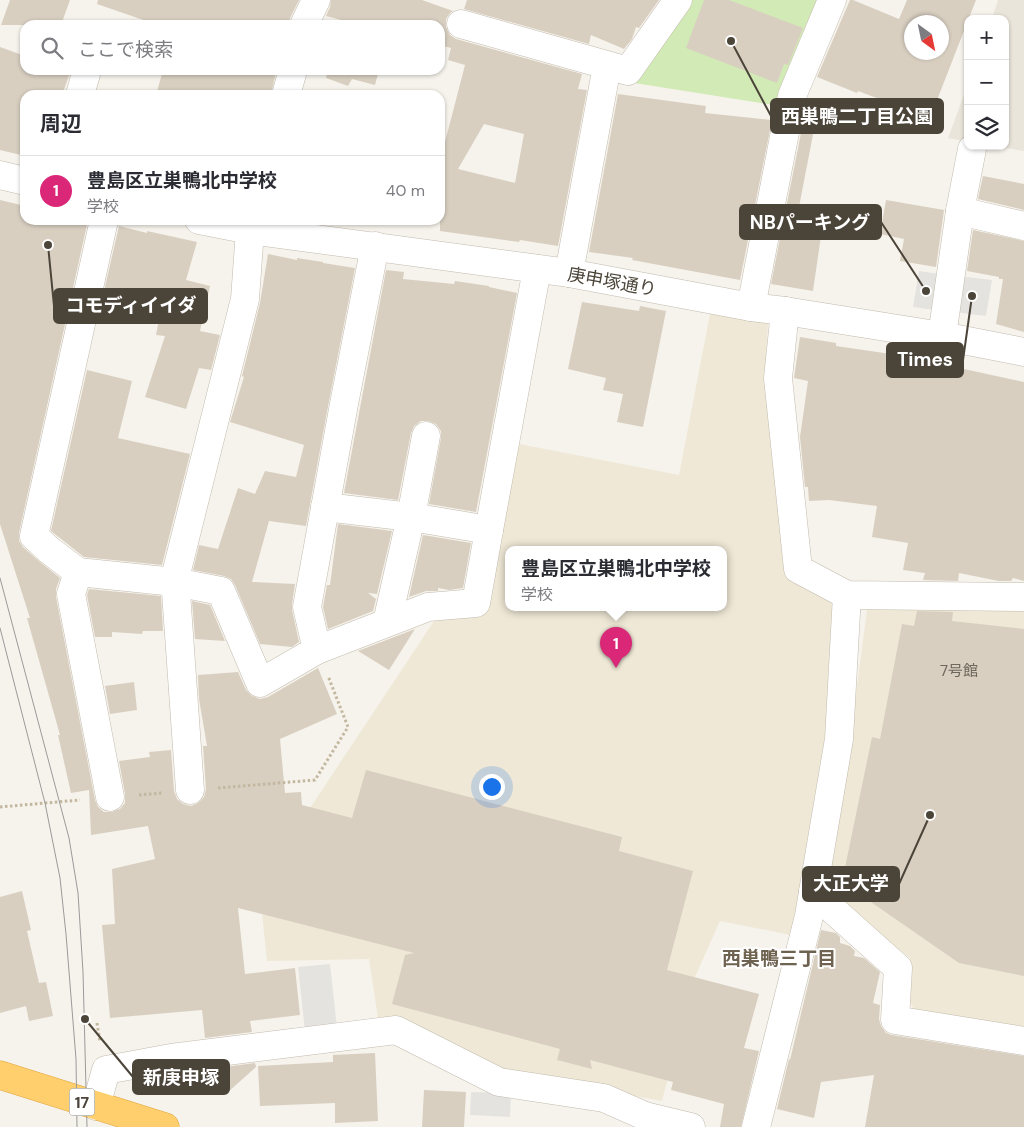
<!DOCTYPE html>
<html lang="ja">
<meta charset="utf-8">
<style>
:root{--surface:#fff;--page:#f2f2f3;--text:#2b2b33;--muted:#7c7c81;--line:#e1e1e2;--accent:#db2777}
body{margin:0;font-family:"DM Sans","Noto Sans JP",sans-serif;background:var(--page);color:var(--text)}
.controls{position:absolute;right:15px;top:15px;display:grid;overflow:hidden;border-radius:10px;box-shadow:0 1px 4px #0004}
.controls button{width:45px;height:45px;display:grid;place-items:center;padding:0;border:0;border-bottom:1px solid var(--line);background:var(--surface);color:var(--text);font:25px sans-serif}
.compass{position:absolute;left:904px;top:15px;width:45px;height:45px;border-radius:50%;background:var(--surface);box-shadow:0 1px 4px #0004;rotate:147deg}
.you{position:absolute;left:491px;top:786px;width:18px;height:18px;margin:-12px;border:4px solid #fff;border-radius:50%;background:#1a73e8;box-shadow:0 0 0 8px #1a73e833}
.badge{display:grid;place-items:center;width:32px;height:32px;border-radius:50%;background:var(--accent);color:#fff;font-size:16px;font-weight:700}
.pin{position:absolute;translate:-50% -41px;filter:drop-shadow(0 1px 2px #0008)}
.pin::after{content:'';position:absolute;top:26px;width:18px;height:15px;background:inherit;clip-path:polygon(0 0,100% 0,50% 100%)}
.popup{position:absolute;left:505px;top:546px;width:222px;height:65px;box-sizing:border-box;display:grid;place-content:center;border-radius:10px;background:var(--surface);filter:drop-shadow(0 1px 4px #0005);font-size:16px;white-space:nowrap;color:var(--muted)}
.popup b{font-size:19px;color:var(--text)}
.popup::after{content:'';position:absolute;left:50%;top:100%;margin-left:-10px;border:10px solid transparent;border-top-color:var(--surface)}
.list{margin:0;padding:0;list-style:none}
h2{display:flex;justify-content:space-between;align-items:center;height:65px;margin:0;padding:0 20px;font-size:21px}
h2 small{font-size:16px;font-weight:400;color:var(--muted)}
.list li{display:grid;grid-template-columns:32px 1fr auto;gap:15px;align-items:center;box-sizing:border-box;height:70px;padding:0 20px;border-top:1px solid var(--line)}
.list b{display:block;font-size:19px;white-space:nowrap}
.list p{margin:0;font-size:16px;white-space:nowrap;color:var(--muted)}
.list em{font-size:16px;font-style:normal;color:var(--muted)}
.icon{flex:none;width:28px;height:28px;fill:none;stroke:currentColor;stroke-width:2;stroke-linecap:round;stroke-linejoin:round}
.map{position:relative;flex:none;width:1024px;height:1127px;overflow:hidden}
.search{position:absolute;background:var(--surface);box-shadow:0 1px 4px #0004;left:20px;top:20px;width:425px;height:55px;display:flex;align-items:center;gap:12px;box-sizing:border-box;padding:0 18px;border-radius:15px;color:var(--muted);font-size:19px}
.panel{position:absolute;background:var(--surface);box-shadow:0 1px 4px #0004;left:20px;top:90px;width:425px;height:135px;border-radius:15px}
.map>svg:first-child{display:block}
</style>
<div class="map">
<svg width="1024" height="1127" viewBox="0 0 1024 1127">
<rect width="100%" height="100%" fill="#f6f3ec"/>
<!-- residential -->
<g fill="#eae5da">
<polygon points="998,0 1024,0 1024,151 994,146 1005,146 1005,19 992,19"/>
<polygon points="968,84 968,142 948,138"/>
</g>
<!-- education -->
<g fill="#efe8d6" fill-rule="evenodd">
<path d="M710 314 768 322 765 376 789 572 833 597 828 719 791 935 720 921 694 979 662 1101 485 1068 378 1018 369 959 267 961 259 885 436 618 475 617 488 604 514 443 679 475ZM508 549H724V607H508Z"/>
<polygon points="868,602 1024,610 1024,1029 914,1010 908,997 910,958 823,891 850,740"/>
</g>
<!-- green -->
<polygon fill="#d2eab5" points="687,0 820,0 780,106 628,82"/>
<!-- parking -->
<g fill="#e5e3e0">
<polygon points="919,271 939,274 934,310 913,307"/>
<polygon points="958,276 992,280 986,316 953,312"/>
<polygon points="330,964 337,1028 305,1031 298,967"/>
<polygon points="471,1092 511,1093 510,1117 470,1115"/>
</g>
<!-- building -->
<g fill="#d8cfc1" fill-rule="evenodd">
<polygon points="10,0 70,0 61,25 1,25"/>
<polygon points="98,0 299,0 290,18 289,25 158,25 97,4"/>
<path d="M331 0H422L453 11 450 13 446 19V27L450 35 456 39 582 74 578 89 587 90 558 246 520 240 519 242 440 231V141L445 142 465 65 448 60 451 48 440 45V25H343L345 21 326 16 330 7ZM484 124 524 134 515 183 458 169Z"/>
<polygon points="467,0 659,0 639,28 636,27 632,39 624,49 591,35 589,44 464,9"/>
<polygon points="704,0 729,0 803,28 788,65 784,64 777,83 686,48"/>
<path d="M850 0H853L899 19 907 0H976L930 118 858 91 857 93 817 77ZM912 22H942V52H912Z"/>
<polygon points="0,47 25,56 25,70 63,70 70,73 62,95 25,95 25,156 0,150"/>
<polygon points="163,70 270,70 276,72 271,95 156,95"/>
<polygon points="328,70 379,70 375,85 352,79 348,86 326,78"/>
<polygon points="618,94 706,106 705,113 772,120 740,280 632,260 633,258 589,252"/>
<polygon points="803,123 815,124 794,233 821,236 813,291 771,284"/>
<polygon points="983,176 1024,184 1024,210 978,199"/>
<polygon points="0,200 25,206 25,220 88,220 19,533 19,541 23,547 40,562 60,578 56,589 56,597 95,800 98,807 104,812 112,812 120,809 125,803 125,794 119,761 150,757 149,752 171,750 174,791 177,799 183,804 191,806 198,803 204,797 206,789 203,746 207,746 199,699 198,675 238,672 246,690 252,696 260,699 268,697 318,668 337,714 280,739 285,793 301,792 302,805 352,818 366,770 622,837 619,851 693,871 667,970 759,994 744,1048 759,1051 741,1127 720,1127 724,1104 671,1090 673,1082 590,1060 592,1069 557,1060 560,1049 392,1004 405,955 414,953 238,908 245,974 295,968 300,1015 250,1021 252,1032 205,1038 202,1010 110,1018 102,925 115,924 112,869 155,859 148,826 91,835 89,790 71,793 58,735 60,735 27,618 30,618 0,524"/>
<polygon points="886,200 944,210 936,267 900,261 904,239 880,234"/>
<polygon points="119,226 147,233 147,231 197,242 186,280 210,286 200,331 220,335 211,370 199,368 186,409 145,397 165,336 156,335 162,303 104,291"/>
<polygon points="973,230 1024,241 1024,332 996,324 1003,279 999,279 999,277 967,271"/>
<polygon points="268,254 297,260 297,258 323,262 323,263 355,268 329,401 306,526 269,521 252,582 295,584 292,604 292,610 299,642 292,647 260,644 235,585 231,579 224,576 193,570 199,545 218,549 238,488 255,494 265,471 296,477 304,445 230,422 244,377 242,376 260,303"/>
<polygon points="386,270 404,272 403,279 454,284 455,281 489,286 489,287 517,293 476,512 429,504 441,438 441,431 436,424 428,421 421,421 414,426 411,433 398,500 344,493"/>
<polygon points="582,302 639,311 640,306 666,311 643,427 617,422 623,394 603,390 606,378 568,369"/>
<polygon points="800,337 836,343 836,346 891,354 928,361 929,360 964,368 964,369 1024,382 1024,581 1013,578 1011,581 999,581 959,573 958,581 923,580 925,573 903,570 908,543 872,537 877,506 829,500 809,501 808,487 805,487 800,437 808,381 794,378"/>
<polygon points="87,370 132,381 118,438 190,454 162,565 84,557 51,531"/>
<polygon points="338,524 392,531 377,594 368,593 376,599 373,611 328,629 323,607 327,585 330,585"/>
<polygon points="423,535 471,543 463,588 449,590 438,588 438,591 426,591 409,597"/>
<polygon points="89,589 161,596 163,631 143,631 142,634 112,632 112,637 95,637 87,595"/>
<polygon points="192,601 210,605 225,641 195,639"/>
<polygon points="917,611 953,612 952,621 1024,629 1024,976 959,963 842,882 872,737 880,739 902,624 914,626"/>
<polygon points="415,629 389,670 358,651"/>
<polygon points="134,682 137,710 110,714 105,686"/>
<polygon points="22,891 31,930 27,931 39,983 46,982 53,1016 29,1021 26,1006 0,1013 0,897"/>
<polygon points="821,930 836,933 840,937 840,943 850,946 855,951 854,956 864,958 880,972 873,1003 880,1005 879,1019 881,1026 886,1033 892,1035 1024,1056 1024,1127 865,1127 874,1075 821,1082 814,1118 777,1109 789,1059 790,1060"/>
<polygon points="375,1053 378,1121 335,1123 335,1103 260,1106 258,1066 333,1062 333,1055"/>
<polygon points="255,1063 256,1067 228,1092 182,1075 186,1072"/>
<polygon points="424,1090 466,1092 464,1127 422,1127"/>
</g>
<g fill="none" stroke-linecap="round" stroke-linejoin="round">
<defs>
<g id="minor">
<polyline points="461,24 628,71 678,0"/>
<polyline points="304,25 316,0"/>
<polyline points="80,95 87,70"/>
<polyline points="286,95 293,70"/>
<polyline points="0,175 25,181"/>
<polyline points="960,211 1024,226"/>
<polyline points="104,220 34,536 49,550 78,572 175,582 221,591 260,683 317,650 428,607 476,603 489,530 411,517 325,507"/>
<polyline points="199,220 250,230 569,273 751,307 785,311 942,336 1024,352"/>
<polyline points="569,273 607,66"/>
<polyline points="751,307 792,96 832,0"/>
<polyline points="785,311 778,378 798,569 847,595 1024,597"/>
<polyline points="942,336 960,211 972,149"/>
<polyline points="489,530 537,269"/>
<polyline points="78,572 71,594 110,797"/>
<polyline points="387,622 411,517 426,436"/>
<polyline points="317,650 307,607 344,404 375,246"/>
<polyline points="190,790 175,578 245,299 250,230 253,220"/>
<polyline points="813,892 898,968 895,1020 1024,1041"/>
<polyline points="96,1106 106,1070 171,1058 396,1030 499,1082 604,1098 645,1116 691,1127"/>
<polyline points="756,1127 809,916 813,892 839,739 847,595"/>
</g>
<polyline id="highway" points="0,1075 165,1127"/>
</defs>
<!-- minor casing -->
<use href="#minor" stroke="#c2bbae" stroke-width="29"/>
<!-- highway casing -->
<use href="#highway" stroke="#e0a43c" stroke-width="29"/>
<!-- path -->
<g stroke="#c4b79f" stroke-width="3" stroke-dasharray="2.5 2.5" stroke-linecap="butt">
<polyline points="218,788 315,780 348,727 328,676"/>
<polyline points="139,795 162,793"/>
<polyline points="0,807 80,800"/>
<polyline points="97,1023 100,1042"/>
</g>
<!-- minor -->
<use href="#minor" stroke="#fff" stroke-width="28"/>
<!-- highway -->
<use href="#highway" stroke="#ffcf6e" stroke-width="28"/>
<!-- tram -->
<g stroke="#9a9a9a" stroke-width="1">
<polyline points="0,578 69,838 78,893 83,972 87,1127"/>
<polyline points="0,628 45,803 60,878 66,934 76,1059 77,1127"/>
</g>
</g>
<g text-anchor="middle" stroke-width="4" stroke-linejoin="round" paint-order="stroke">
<!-- number labels -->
<g font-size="15" fill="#6e675b">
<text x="959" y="676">7号館</text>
</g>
<!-- shield labels -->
<rect fill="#fff" stroke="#817c74" stroke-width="1" x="69.5" y="1088.5" width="25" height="27" rx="4"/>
<g font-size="16" font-weight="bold" fill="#4b4439">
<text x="82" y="1108">17</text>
</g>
<!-- street labels -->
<g font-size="18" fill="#4b4439" stroke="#fff">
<text transform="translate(612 282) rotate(10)" y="6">庚申塚通り</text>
</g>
<!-- neighbourhood labels -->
<g font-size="19" font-weight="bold" fill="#6e6250" stroke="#fff">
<text x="779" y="965">西巣鴨三丁目</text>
</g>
</g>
<!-- callouts -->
<path fill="none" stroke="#4b4439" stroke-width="2" d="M731 41L771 116M926 291L881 222M48 245L54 306M972 296L963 360M930 815L899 884M85 1019L133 1077"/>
<g fill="#4b4439" stroke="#fff" stroke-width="2">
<circle cx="731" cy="41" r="5"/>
<circle cx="926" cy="291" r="5"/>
<circle cx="48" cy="245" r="5"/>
<circle cx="972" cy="296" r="5"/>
<circle cx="930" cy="815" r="5"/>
<circle cx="85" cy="1019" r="5"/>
</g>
<g fill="#4b4439" stroke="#4b4439" stroke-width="2">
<rect x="771" y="99" width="172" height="34" rx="5"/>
<rect x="740" y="205" width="141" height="34" rx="5"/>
<rect x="54" y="289" width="153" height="34" rx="5"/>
<rect x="887" y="343" width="76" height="34" rx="5"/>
<rect x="803" y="867" width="96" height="34" rx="5"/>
<rect x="133" y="1060" width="96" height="34" rx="5"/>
</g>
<g font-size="19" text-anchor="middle" font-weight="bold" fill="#fff">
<text x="857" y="123">西巣鴨二丁目公園</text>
<text x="810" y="229">NBパーキング</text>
<text x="131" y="312">コモディイイダ</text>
<text x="925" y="366">Times</text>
<text x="851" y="890">大正大学</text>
<text x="181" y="1084">新庚申塚</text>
</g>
</svg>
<div class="controls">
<button>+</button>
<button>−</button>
<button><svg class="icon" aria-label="layers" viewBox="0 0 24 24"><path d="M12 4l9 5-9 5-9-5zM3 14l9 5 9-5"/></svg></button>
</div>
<svg class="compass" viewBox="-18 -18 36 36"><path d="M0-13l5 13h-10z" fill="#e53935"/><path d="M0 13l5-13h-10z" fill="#7c7c81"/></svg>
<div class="you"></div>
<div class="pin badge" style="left:616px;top:668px">1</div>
<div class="popup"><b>豊島区立巣鴨北中学校</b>学校</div>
<div class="search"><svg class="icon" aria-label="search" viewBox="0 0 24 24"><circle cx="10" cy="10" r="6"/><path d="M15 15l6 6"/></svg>ここで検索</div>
<section class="panel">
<h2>周辺<small></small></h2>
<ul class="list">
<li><span class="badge">1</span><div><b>豊島区立巣鴨北中学校</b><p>学校</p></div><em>40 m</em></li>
</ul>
</section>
</div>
